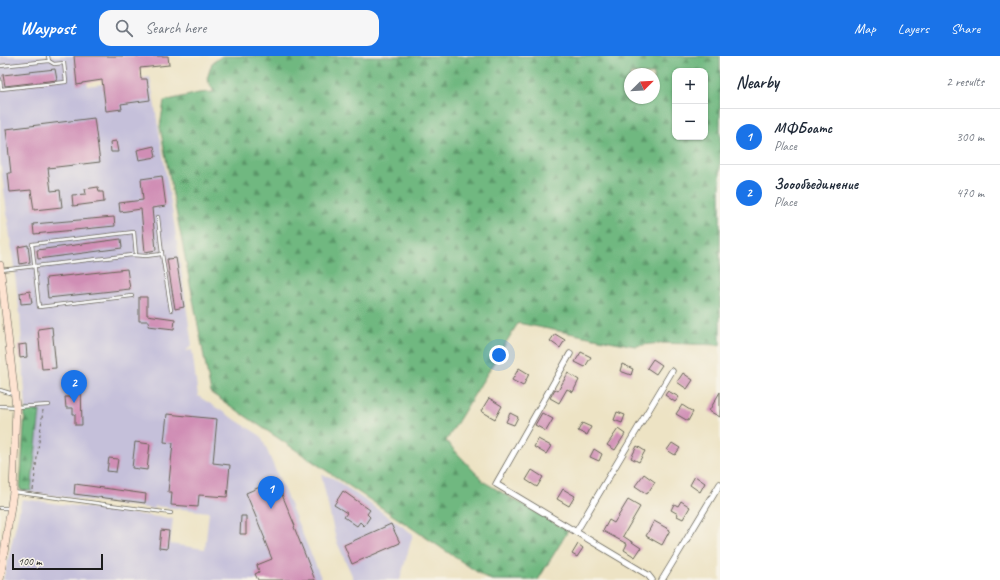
<!DOCTYPE html>
<meta charset="utf-8">
<style>
:root{--surface:#fff;--page:#f6f6f7;--text:#1f2937;--muted:#747a83;--line:#e0e1e3;--accent:#1a73e8}
body{margin:0;font-family:Caveat,sans-serif;background:var(--page);color:var(--text)}
.controls{position:absolute;right:12px;top:12px;display:grid;overflow:hidden;border-radius:8px;box-shadow:0 1px 3px #0004}
.controls button{width:36px;height:36px;display:grid;place-items:center;padding:0;border:0;border-bottom:1px solid var(--line);background:var(--surface);color:var(--text);font:20px sans-serif}
.compass{position:absolute;left:624px;top:12px;width:36px;height:36px;border-radius:50%;background:var(--surface);box-shadow:0 1px 3px #0004;rotate:66deg}
.scale{position:absolute;left:12px;bottom:10px;width:91px;box-sizing:border-box;padding-left:4px;border:2px solid #1c1c1c;border-top:0;font-size:11px;line-height:14px;white-space:nowrap;color:#1c1c1c;-webkit-text-stroke:3px #f7f3e8;paint-order:stroke}
.you{position:absolute;left:499px;top:299px;width:14px;height:14px;margin:-10px;border:3px solid #fff;border-radius:50%;background:#1a73e8;box-shadow:0 0 0 6px #1a73e833}
.badge{display:grid;place-items:center;width:26px;height:26px;border-radius:50%;background:var(--accent);color:#fff;font-size:13px;font-weight:700}
.pin{position:absolute;translate:-50% -33px;filter:drop-shadow(0 1px 2px #0008)}
.pin::after{content:'';position:absolute;top:21px;width:14px;height:12px;background:inherit;clip-path:polygon(0 0,100% 0,50% 100%)}
.list{margin:0;padding:0;list-style:none}
h2{display:flex;justify-content:space-between;align-items:center;height:52px;margin:0;padding:0 16px;font-size:17px}
h2 small{font-size:13px;font-weight:400;color:var(--muted)}
.list li{display:grid;grid-template-columns:26px 1fr auto;gap:12px;align-items:center;box-sizing:border-box;height:56px;padding:0 16px;border-top:1px solid var(--line)}
.list b{display:block;font-size:15px;white-space:nowrap}
.list p{margin:0;font-size:13px;white-space:nowrap;color:var(--muted)}
.list em{font-size:13px;font-style:normal;color:var(--muted)}
.icon{flex:none;width:22px;height:22px;fill:none;stroke:currentColor;stroke-width:2;stroke-linecap:round;stroke-linejoin:round}
.map{position:relative;flex:none;width:720px;height:524px;overflow:hidden}
header{display:flex;align-items:center;gap:24px;box-sizing:border-box;height:56px;padding:0 20px;background:var(--accent);color:#fff}
header strong{font-size:19px}
nav{display:flex;gap:22px;margin-inline-start:auto;font-size:14px}
.search{width:280px;height:36px;background:var(--page);display:flex;align-items:center;gap:10px;box-sizing:border-box;padding:0 14px;border-radius:12px;color:var(--muted);font-size:15px}
main{display:flex}
aside{flex:1;background:var(--surface)}
.map>svg:first-child{display:block}
</style>
<header>
<strong>Waypost</strong>
<div class="search"><svg class="icon" aria-label="search" viewBox="0 0 24 24"><circle cx="10" cy="10" r="6"/><path d="M15 15l6 6"/></svg>Search here</div>
<nav><a>Map</a><a>Layers</a><a>Share</a></nav>
</header>
<main>
<div class="map">
<svg width="720" height="524" viewBox="0 0 720 524">
<defs>
<pattern id="forest-firs" width="22" height="20" patternUnits="userSpaceOnUse"><rect width="22" height="20" fill="#6fb880"/><path d="M5 1l3.5 6h-7zM16 11l3.5 6h-7z" fill="#5a9568"/></pattern>
</defs>
<rect width="100%" height="100%" fill="#f7f3e8"/>
<filter id="ink" filterUnits="userSpaceOnUse"><feTurbulence type="fractalNoise" baseFrequency=".025" numOctaves="2"/><feDisplacementMap in="SourceGraphic" scale="8" xChannelSelector="R" yChannelSelector="G"/><feConvolveMatrix kernelMatrix="1 2 1 2 8 2 1 2 1" color-interpolation-filters="sRGB"/></filter>
<filter id="wash" filterUnits="userSpaceOnUse"><feTurbulence type="fractalNoise" baseFrequency=".012" numOctaves="4" result="noise"/><feDisplacementMap in="SourceGraphic" scale="16" xChannelSelector="R" yChannelSelector="G"/><feGaussianBlur stdDeviation="0.9" result="paint"/><feColorMatrix in="noise" values="0 0 0 0 0 0 0 0 0 0 0 0 0 0 0 0 0 1.4 0 .05"/><feComposite in="paint" operator="in"/></filter>
<g filter="url(#wash)">
<rect width="100%" height="100%" fill="#ede3c4"/>
<!-- industrial -->
<g fill="#c5c0da">
<polygon points="0,0 83,0 88,30 150,21 172,153 192,289 186,295 192,294 198,340 261,380 322,524 3,524 22,443 173,463 170,488 205,493 209,456 155,450 154,453 25,436 30,415 20,258 0,103"/>
<polygon points="321,418 333,422 413,478 400,524 354,524 336,484"/>
</g>
<!-- forest -->
<g fill="url(#forest-firs)" stroke="#466a4e" fill-rule="evenodd">
<path d="M222 0H720V289L660 287 635 290 518 267 446 385 484 426 568 475 538 524H493L486 522 211 337 160 71 164 45 199 37 214 36 207 23 212 7ZM675 15H705V81H675ZM630 18H654V42H630Z"/>
<polygon points="25,354 40,355 31,435 20,434"/>
</g>
<g id="blocks">
<!-- building -->
<g fill="#d08eb5">
<polygon points="74,0 168,0 169,9 140,12 141,23 147,23 150,44 121,48 122,53 106,55 102,24 82,27 82,28 77,29"/>
<polygon points="55,13 57,24 5,30 3,19"/>
<polygon points="94,62 100,106 48,112 51,135 60,134 62,151 34,154 31,134 10,136 8,117 11,117 6,73"/>
<polygon points="116,85 118,96 111,96 110,86"/>
<polygon points="154,90 156,101 139,104 137,94"/>
<polygon points="162,120 166,150 152,152 156,194 145,196 141,153 120,156 119,147 143,144 141,123"/>
<polygon points="98,131 99,136 103,136 104,146 73,150 72,139 86,138 85,133"/>
<polygon points="114,161 115,170 34,178 33,168"/>
<polygon points="121,183 122,192 38,203 37,194"/>
<polygon points="28,189 30,206 20,208 18,191"/>
<polygon points="176,202 184,251 175,253 167,203"/>
<polygon points="127,213 130,233 48,242 46,222"/>
<polygon points="30,235 32,247 21,248 20,237"/>
<polygon points="139,241 147,241 147,259 175,263 174,273 148,270 149,265 139,265"/>
<polygon points="52,271 56,312 42,313 38,273"/>
<polygon points="555,278 565,284 560,292 550,285"/>
<polygon points="26,288 27,301 20,302 19,289"/>
<polygon points="581,296 591,301 585,311 575,306"/>
<polygon points="653,303 662,309 656,318 647,312"/>
<polygon points="622,308 633,313 631,319 620,315"/>
<polygon points="519,312 529,318 523,330 512,324"/>
<polygon points="568,317 579,324 573,336 567,333 559,347 550,342 555,333 558,335"/>
<polygon points="683,317 693,324 687,333 677,326"/>
<polygon points="72,330 81,330 82,369 75,369 75,358 73,358 73,352 66,352 65,341 73,341"/>
<polygon points="668,335 679,341 675,346 665,339"/>
<polygon points="720,336 720,361 709,355"/>
<polygon points="489,342 502,350 495,363 481,355"/>
<polygon points="682,349 693,356 688,365 676,358"/>
<polygon points="617,356 625,359 622,367 614,364"/>
<polygon points="510,357 518,361 514,369 506,366"/>
<polygon points="542,357 553,363 546,375 535,369"/>
<polygon points="167,358 217,363 213,407 230,409 227,441 199,439 198,451 171,449 172,436 168,436 173,387 164,386"/>
<polygon points="582,367 591,371 587,379 578,375"/>
<polygon points="618,373 625,378 615,394 607,389"/>
<polygon points="538,383 551,390 546,398 534,391"/>
<polygon points="135,386 150,388 147,414 132,412"/>
<polygon points="672,387 680,392 675,399 667,394"/>
<polygon points="637,390 645,395 639,406 631,402"/>
<polygon points="594,393 602,398 599,405 590,401"/>
<polygon points="109,402 118,403 116,416 107,415"/>
<polygon points="532,414 543,421 537,431 526,424"/>
<polygon points="644,418 655,426 647,438 635,430"/>
<polygon points="695,420 705,427 700,436 690,429"/>
<polygon points="276,424 295,470 294,471 315,524 258,524 255,518 259,516 257,509 272,503 264,483 265,483 246,437"/>
<polygon points="75,428 146,438 145,447 74,438"/>
<polygon points="563,433 575,440 569,450 557,443"/>
<polygon points="343,435 370,454 367,458 370,461 364,470 360,466 357,470 344,461 347,457 334,449"/>
<polygon points="628,444 640,451 623,480 641,492 635,501 624,494 627,488 603,475 609,464 614,467"/>
<polygon points="681,445 690,451 683,463 677,460 678,458 671,454 674,448 678,450"/>
<polygon points="241,460 246,460 246,478 240,478"/>
<polygon points="654,465 670,474 662,489 646,480"/>
<polygon points="391,468 400,487 352,508 344,489"/>
<polygon points="161,474 169,475 167,493 159,492"/>
<polygon points="578,488 583,492 577,501 572,498"/>
</g>
</g>
</g>
<g filter="url(#ink)">
<use href="#blocks" fill-opacity="0" stroke="#656257" stroke-width="1"/>
<g fill="none" stroke-linecap="round" stroke-linejoin="round">
<defs>
<g id="lane">
<polyline points="0,10 49,5 48,0"/>
<polyline points="0,23 1,33 66,26 64,7 54,8 49,5"/>
<polyline points="162,198 171,254"/>
<polyline points="1,214 132,199 146,200 162,198 158,161"/>
<polyline points="132,240 39,251 32,188 134,176 136,199"/>
<polyline points="0,334 13,338"/>
<polyline points="0,350 16,351 49,349"/>
<polyline points="13,436 171,457"/>
<polyline points="0,452 9,452"/>
</g>
<g id="street">
<polyline points="570,298 496,428 648,519 652,524"/>
<polyline points="576,476 672,315"/>
<polyline points="662,524 720,428"/>
</g>
<polyline id="secondary" points="0,209 16,351 13,436 0,524"/>
</defs>
<!-- lane casing -->
<use href="#lane" stroke="#656257" stroke-width="4"/>
<!-- street casing -->
<use href="#street" stroke="#656257" stroke-width="7"/>
<!-- secondary casing -->
<use href="#secondary" stroke="#656257" stroke-width="8"/>
<!-- path -->
<polyline stroke="#656257" stroke-width="1" stroke-dasharray="3 3" stroke-linecap="butt" points="33,434 43,354"/>
<!-- lane -->
<use href="#lane" stroke="#fff" stroke-width="2.5"/>
<!-- street -->
<use href="#street" stroke="#fff" stroke-width="5.5"/>
<!-- secondary -->
<use href="#secondary" stroke="#fee3d1" stroke-width="7"/>
</g>
</g>
</svg>
<div class="controls">
<button>+</button>
<button>−</button>
</div>
<svg class="compass" viewBox="-18 -18 36 36"><path d="M0-13l5 13h-10z" fill="#e53935"/><path d="M0 13l5-13h-10z" fill="#747a83"/></svg>
<div class="scale">100 m</div>
<div class="you"></div>
<div class="pin badge" style="left:271px;top:453px">1</div>
<div class="pin badge" style="left:74px;top:347px">2</div>
</div>
<aside>
<h2>Nearby<small>2 results</small></h2>
<ul class="list">
<li><span class="badge">1</span><div><b>МФБоатс</b><p>Place</p></div><em>300 m</em></li>
<li><span class="badge">2</span><div><b>Зоообъединение</b><p>Place</p></div><em>470 m</em></li>
</ul>
</aside>
</main>
